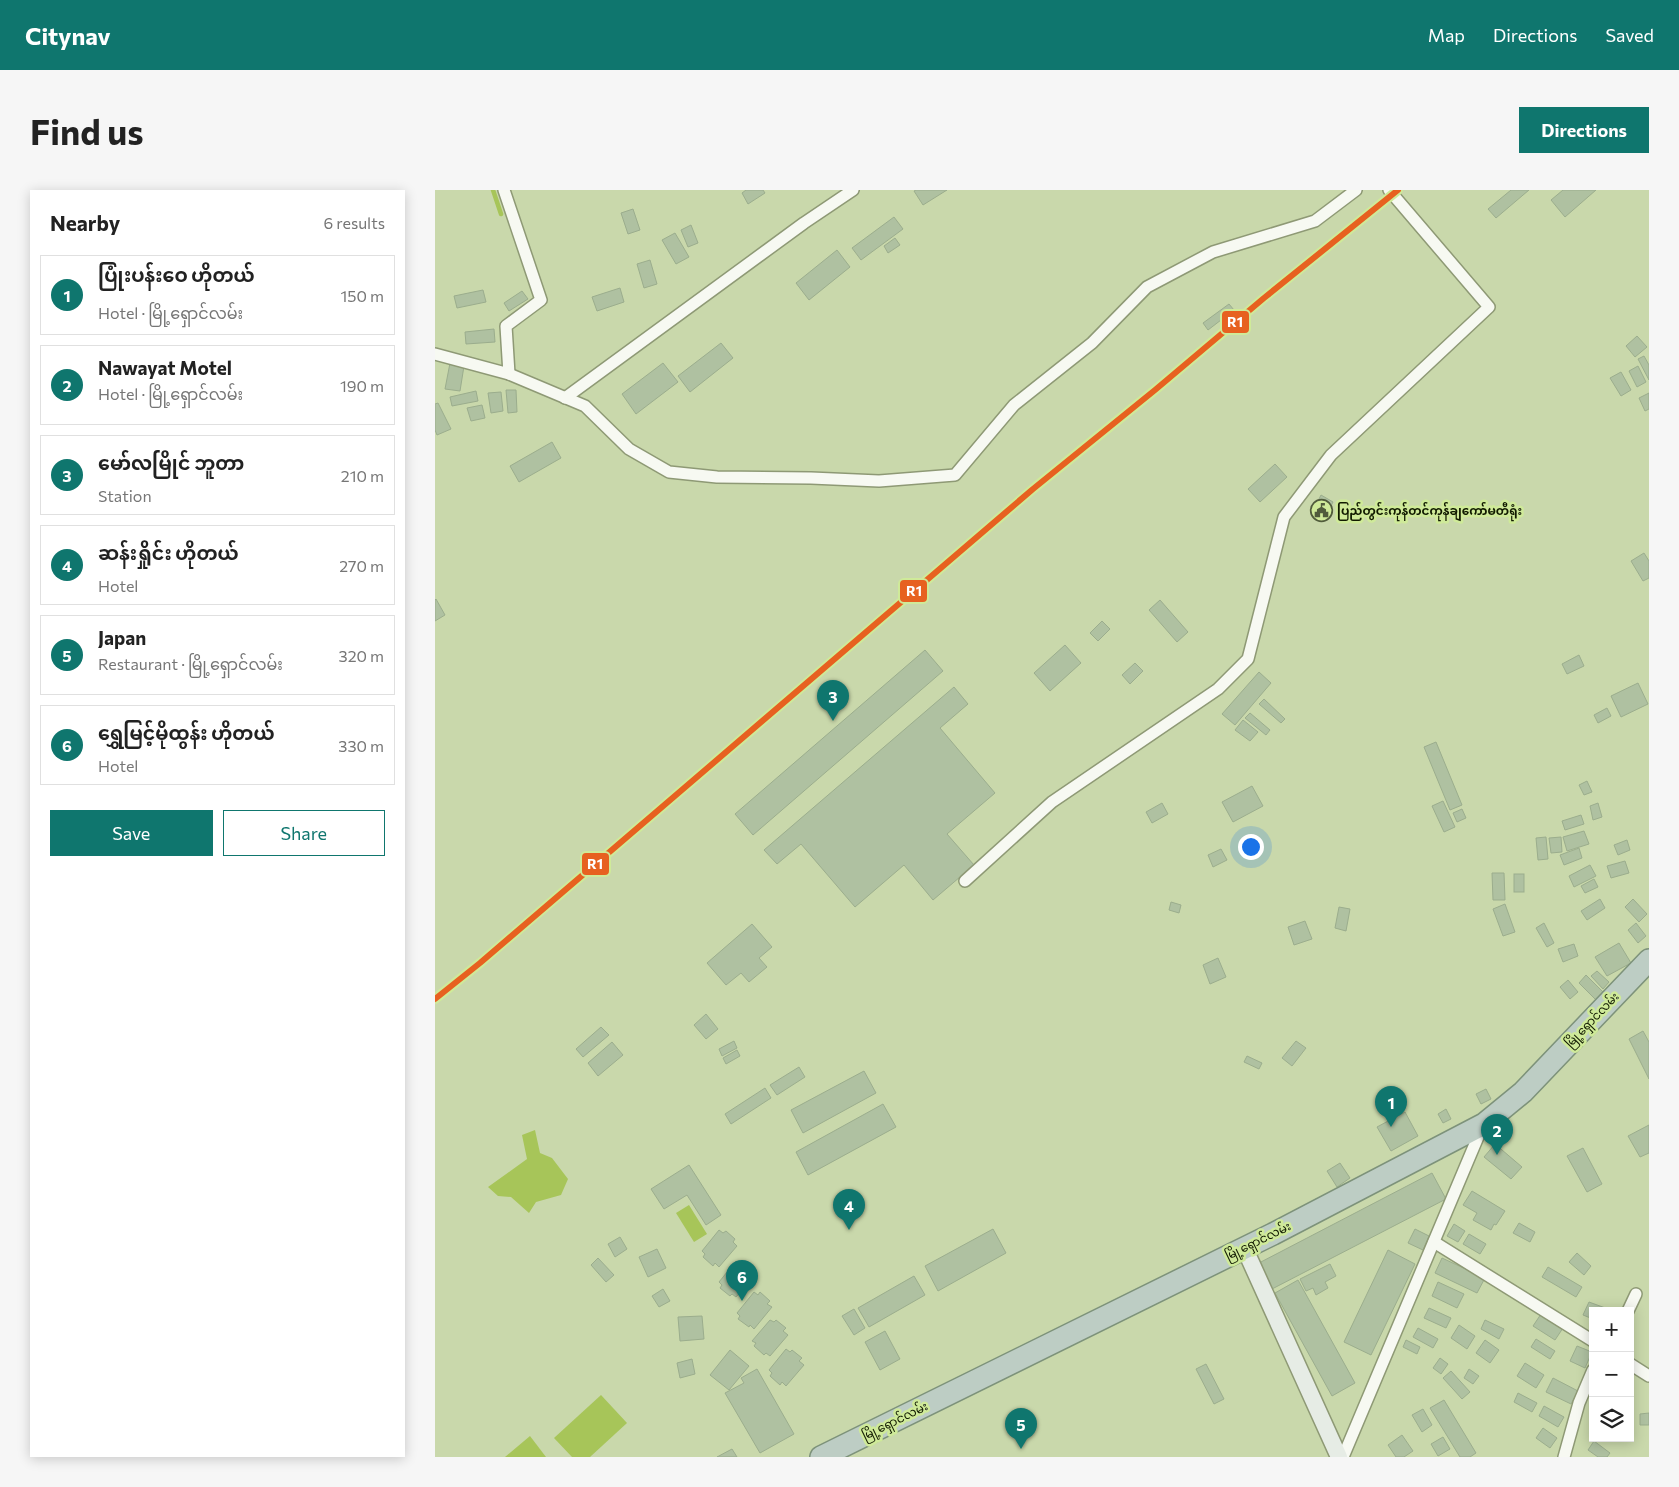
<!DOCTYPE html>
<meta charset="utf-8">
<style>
:root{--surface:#fff;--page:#f6f6f6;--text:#222;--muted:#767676;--line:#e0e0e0;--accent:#0f766e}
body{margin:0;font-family:Commissioner,"Noto Sans Myanmar",sans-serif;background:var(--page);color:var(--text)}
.controls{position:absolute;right:15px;bottom:15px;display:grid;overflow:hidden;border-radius:0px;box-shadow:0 2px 12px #0003}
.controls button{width:45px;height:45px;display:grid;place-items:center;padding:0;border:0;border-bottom:1px solid var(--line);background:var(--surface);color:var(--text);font:25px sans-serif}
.you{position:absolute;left:815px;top:656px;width:18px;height:18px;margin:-12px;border:4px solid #fff;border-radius:50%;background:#1a73e8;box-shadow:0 0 0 8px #1a73e833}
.badge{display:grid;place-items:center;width:32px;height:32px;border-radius:50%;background:var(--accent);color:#fff;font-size:16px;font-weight:700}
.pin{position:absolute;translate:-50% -41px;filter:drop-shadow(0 1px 2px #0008)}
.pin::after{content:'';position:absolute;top:26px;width:18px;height:15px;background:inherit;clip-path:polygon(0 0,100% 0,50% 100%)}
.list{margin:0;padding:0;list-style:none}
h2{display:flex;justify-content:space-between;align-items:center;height:65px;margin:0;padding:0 20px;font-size:21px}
h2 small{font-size:16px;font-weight:400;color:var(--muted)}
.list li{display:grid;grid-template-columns:32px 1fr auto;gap:15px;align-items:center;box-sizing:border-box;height:80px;margin:0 10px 10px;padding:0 10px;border:1px solid var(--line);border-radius:0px}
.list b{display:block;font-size:19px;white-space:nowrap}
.list p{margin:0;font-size:16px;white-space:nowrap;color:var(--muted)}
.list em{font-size:16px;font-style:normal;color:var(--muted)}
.actions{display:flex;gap:10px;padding:15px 20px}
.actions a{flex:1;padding:11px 0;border:1px solid var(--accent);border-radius:0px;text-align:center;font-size:18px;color:var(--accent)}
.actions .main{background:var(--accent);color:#fff}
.icon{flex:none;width:28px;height:28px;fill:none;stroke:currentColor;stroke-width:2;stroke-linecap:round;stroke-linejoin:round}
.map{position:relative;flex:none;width:1214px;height:1267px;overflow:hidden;border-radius:0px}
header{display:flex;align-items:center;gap:30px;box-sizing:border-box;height:70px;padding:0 25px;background:var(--accent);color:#fff}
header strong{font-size:24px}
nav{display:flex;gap:28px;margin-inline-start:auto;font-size:18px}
.intro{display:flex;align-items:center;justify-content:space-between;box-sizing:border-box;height:120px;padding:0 30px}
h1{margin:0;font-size:35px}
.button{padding:12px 22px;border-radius:0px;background:var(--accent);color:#fff;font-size:18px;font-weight:700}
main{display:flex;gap:30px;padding:0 30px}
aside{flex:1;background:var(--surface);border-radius:0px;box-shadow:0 2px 12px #0003}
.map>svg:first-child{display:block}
</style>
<header>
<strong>Citynav</strong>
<nav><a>Map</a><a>Directions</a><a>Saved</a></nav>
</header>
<div class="intro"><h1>Find us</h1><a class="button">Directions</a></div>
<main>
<aside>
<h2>Nearby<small>6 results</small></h2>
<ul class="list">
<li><span class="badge">1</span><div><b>ပြုံးပန်းဝေ ဟိုတယ်</b><p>Hotel · မြို့ရှောင်လမ်း</p></div><em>150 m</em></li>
<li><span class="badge">2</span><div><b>Nawayat Motel</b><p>Hotel · မြို့ရှောင်လမ်း</p></div><em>190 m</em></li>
<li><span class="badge">3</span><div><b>မော်လမြိုင် ဘူတာ</b><p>Station</p></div><em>210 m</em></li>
<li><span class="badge">4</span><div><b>ဆန်းရှိုင်း ဟိုတယ်</b><p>Hotel</p></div><em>270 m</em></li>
<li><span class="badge">5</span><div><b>Japan</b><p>Restaurant · မြို့ရှောင်လမ်း</p></div><em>320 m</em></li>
<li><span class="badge">6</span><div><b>ရွှေမြင့်မိုထွန်း ဟိုတယ်</b><p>Hotel</p></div><em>330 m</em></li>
</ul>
<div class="actions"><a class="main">Save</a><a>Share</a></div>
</aside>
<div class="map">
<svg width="1214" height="1267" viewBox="0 0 1214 1267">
<rect width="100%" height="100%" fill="#c9d8ab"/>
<!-- water -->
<g fill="#a7c559">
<polygon points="100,940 105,963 117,968 133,989 126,1005 101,1012 94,1023 76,1007 63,1006 53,997 92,969 87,945"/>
<polygon points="254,1015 272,1044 259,1052 241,1023"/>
<polygon points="166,1205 192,1233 155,1267 137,1267 119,1248"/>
<polygon points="95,1246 111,1267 70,1267"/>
</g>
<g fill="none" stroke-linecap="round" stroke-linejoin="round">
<!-- stream -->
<polyline stroke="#a7c559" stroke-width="4.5" points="58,0 66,24"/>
</g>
<!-- building -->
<g fill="#afc1a1" stroke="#9bad8d">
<polygon points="311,0 328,0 330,3 313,14 307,3"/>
<polygon points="481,0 512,0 488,15 479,1"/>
<polygon points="1076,0 1094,0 1061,28 1053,19"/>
<polygon points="1128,0 1161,0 1130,27 1116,10"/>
<polygon points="198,19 205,40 193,44 186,23"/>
<polygon points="459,27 468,39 426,70 417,58"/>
<polygon points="256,35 263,53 253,57 246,40"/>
<polygon points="240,43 254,67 241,74 227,50"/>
<polygon points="460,48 465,55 453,63 449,56"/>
<polygon points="402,60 415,77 374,110 361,93"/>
<polygon points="215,70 222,94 209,98 202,74"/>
<polygon points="185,98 189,112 162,121 157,107"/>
<polygon points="48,100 51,112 22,118 19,106"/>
<polygon points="87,101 93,109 74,121 69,113"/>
<polygon points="794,114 799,120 773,140 768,133"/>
<polygon points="59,139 60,152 31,154 30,142"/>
<polygon points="1202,146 1212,157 1200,167 1191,156"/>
<polygon points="286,153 298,168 255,202 243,186"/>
<polygon points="1209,166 1214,175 1214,190 1203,169"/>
<polygon points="15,173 29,176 25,201 10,199"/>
<polygon points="228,173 243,192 201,224 187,204"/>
<polygon points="1203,176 1211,192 1202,197 1194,181"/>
<polygon points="1186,182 1196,200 1186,206 1175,188"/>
<polygon points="71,200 81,200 82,222 73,223"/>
<polygon points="41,201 43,211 17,216 15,207"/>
<polygon points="66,202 68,221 56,223 53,203"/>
<polygon points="1214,203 1214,219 1210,221 1204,208"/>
<polygon points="3,213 16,239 2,245 0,240 0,214"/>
<polygon points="47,215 50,228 36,231 32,218"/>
<polygon points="117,252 126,268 84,292 75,276"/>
<polygon points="840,274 852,287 825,312 813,299"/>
<polygon points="886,305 898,312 888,331 876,325"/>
<polygon points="1209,363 1214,371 1214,388 1208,391 1196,371"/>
<polygon points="1,409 10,425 0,431 0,410"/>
<polygon points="725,410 753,442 742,452 714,420"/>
<polygon points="667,431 675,439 663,451 655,443"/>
<polygon points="630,455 646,473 615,501 599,483"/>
<polygon points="490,460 508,481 318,645 300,624"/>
<polygon points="1144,465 1149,476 1132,484 1127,474"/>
<polygon points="700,473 708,481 695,494 687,485"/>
<polygon points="824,482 836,493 800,535 787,524"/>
<polygon points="1203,493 1213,514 1186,527 1176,506"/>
<polygon points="519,497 533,514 505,538 560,603 512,644 539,675 498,710 469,675 420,717 366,654 342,674 329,660"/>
<polygon points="829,509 850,529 846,533 824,514"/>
<polygon points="1172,518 1176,526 1163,533 1159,525"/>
<polygon points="815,523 835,540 831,545 810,528"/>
<polygon points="808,530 823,542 815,551 800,540"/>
<polygon points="1001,552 1027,615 1015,620 989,557"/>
<polygon points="1152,591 1157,602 1149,605 1144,595"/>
<polygon points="817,596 828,616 798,632 787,612"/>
<polygon points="1008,611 1020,637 1009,642 997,616"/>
<polygon points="727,613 733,624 717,633 711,622"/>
<polygon points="1163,613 1167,627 1158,630 1155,616"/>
<polygon points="1027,619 1031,628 1022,632 1018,623"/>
<polygon points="1146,625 1149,634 1130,640 1127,631"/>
<polygon points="1149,641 1154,654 1132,661 1128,647"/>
<polygon points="1111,647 1113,669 1103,670 1101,648"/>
<polygon points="1126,647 1127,662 1116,663 1114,648"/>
<polygon points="1192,650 1195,660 1183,665 1179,655"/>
<polygon points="1144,658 1147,668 1129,675 1125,665"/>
<polygon points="786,659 792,670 778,677 773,665"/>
<polygon points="1190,671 1194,683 1176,688 1172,676"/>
<polygon points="1155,675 1161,686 1139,697 1134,686"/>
<polygon points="1057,683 1069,683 1070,710 1058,710"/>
<rect x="1079" y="684" width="10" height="18"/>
<polygon points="1159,689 1163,697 1150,703 1146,696"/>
<polygon points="1165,709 1170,718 1152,730 1146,721"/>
<polygon points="1198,709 1212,724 1204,732 1190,717"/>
<polygon points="736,712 746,715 744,723 734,720"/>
<polygon points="1070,714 1080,742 1068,746 1058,719"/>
<polygon points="904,717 915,719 911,741 900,738"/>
<polygon points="870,731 877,749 859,755 853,737"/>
<polygon points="1109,733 1119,753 1112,757 1101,738"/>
<polygon points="1201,733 1211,746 1203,753 1193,740"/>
<polygon points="317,734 337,757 324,768 332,777 314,792 306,783 291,795 272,773"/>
<polygon points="1184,753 1196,773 1172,786 1160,767"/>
<polygon points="1139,754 1143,766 1128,772 1123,759"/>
<polygon points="783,768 791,787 775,794 768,775"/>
<polygon points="1162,781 1174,792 1168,799 1156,786"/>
<polygon points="1151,785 1168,802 1161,810 1144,793"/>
<polygon points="1133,790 1143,802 1135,809 1125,797"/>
<polygon points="271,824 283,839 271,849 259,835"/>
<polygon points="166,837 174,845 148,867 141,859"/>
<polygon points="1208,841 1214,852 1214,889 1194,849"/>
<polygon points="299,851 302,858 287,866 284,859"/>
<polygon points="861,851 871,858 857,876 847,868"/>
<polygon points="177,852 188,865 163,886 153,873"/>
<polygon points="302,860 305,866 291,874 288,868"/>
<polygon points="812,866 827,873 824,879 809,872"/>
<polygon points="364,877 370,887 342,905 335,895"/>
<polygon points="429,881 441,903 368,943 356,920"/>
<polygon points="330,898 336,908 296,934 290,924"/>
<polygon points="1051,899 1056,909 1046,914 1041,904"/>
<polygon points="448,914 461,937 373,985 361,962"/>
<polygon points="1011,919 1016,929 1008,933 1003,924"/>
<polygon points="970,922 983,946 956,961 942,937"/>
<polygon points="1214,935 1214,963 1205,967 1193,946"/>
<polygon points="1060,954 1087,977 1076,989 1049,967"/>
<polygon points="1148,958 1167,994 1152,1002 1132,966"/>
<polygon points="905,973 915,988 902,997 892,981"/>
<polygon points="254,975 286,1025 271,1035 252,1005 229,1019 216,999"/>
<polygon points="997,983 1011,1009 837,1099 824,1073"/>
<polygon points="1037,1001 1070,1021 1061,1035 1059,1034 1056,1040 1038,1030 1042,1023 1028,1015"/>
<polygon points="1084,1033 1100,1042 1095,1052 1078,1043"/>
<polygon points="1019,1034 1030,1041 1023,1052 1012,1046"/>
<polygon points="558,1039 571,1063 503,1101 490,1076"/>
<polygon points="980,1039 994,1046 988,1060 973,1053"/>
<polygon points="284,1040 288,1043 291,1041 300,1049 298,1052 302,1056 284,1077 280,1073 278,1076 268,1067 270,1064 267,1061"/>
<polygon points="1034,1044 1051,1054 1045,1064 1028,1054"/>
<polygon points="185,1047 192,1059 180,1067 173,1054"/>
<polygon points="222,1059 231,1078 213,1087 204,1067"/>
<polygon points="953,1060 980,1074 936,1165 909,1152"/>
<polygon points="1142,1063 1156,1076 1149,1085 1134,1072"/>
<polygon points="163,1068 179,1085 171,1092 156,1075"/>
<polygon points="1007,1068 1050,1088 1042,1103 1000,1083"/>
<polygon points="301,1071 305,1074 307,1071 317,1079 314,1082 319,1086 301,1107 297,1104 295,1106 285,1098 287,1095 284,1092"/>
<polygon points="895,1074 901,1086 890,1092 893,1098 881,1105 878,1098 871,1101 865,1089"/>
<polygon points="1113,1077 1147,1097 1141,1107 1107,1087"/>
<polygon points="479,1086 490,1105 434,1137 423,1118"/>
<polygon points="863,1090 920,1193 897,1206 840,1103"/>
<polygon points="1003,1092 1029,1104 1022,1118 997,1106"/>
<polygon points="228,1099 235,1111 224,1117 217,1106"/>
<polygon points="319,1102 323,1105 325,1102 335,1111 332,1114 337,1117 319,1139 315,1135 314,1137 303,1129 305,1126 302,1123"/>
<polygon points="1154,1112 1173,1119 1173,1121 1158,1121 1158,1129 1148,1125"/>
<polygon points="994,1118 1016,1128 1011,1138 989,1128"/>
<polygon points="419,1119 430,1138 419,1145 407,1126"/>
<polygon points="1106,1124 1128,1138 1120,1150 1098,1136"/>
<polygon points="267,1126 269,1149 245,1151 243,1127"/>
<polygon points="335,1130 339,1132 341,1130 351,1138 348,1141 353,1145 335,1166 331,1163 329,1165 319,1156 321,1153 317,1151"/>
<polygon points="1050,1130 1069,1139 1064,1149 1046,1139"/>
<polygon points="1024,1135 1040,1146 1032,1159 1016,1148"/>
<polygon points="983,1138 1003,1149 998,1158 978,1147"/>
<polygon points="450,1141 465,1169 445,1180 430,1152"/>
<polygon points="1101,1149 1120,1161 1115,1169 1096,1157"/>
<polygon points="971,1150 985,1157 982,1164 968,1157"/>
<polygon points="1050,1150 1064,1160 1055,1173 1041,1163"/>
<polygon points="1142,1156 1157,1162 1150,1178 1135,1171"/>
<polygon points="351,1159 355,1162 357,1160 367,1168 364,1171 369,1175 351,1196 347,1192 345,1195 335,1186 337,1183 334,1180"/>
<polygon points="295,1160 314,1176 294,1200 275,1185"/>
<polygon points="1005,1168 1013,1174 1006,1184 998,1178"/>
<polygon points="257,1169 260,1184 245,1188 242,1173"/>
<polygon points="1090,1173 1109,1185 1101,1198 1082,1186"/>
<polygon points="771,1174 789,1209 779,1214 761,1179"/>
<polygon points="322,1179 359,1244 325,1263 290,1203 309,1193 306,1188"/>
<polygon points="1034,1179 1044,1186 1038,1194 1029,1188"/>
<polygon points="1016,1181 1035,1202 1027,1209 1008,1188"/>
<polygon points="1118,1188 1143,1201 1136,1214 1111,1202"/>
<polygon points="1083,1203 1102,1213 1097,1222 1079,1212"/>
<polygon points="1009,1210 1041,1263 1035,1267 1025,1267 995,1218"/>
<polygon points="1109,1216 1129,1227 1123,1237 1104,1226"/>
<polygon points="988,1219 997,1235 987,1242 977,1225"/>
<polygon points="1214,1223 1214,1235 1205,1235 1205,1224"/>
<polygon points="1108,1238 1122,1248 1115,1258 1101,1248"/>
<polygon points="967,1245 978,1261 969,1267 961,1267 953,1255"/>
<polygon points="1008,1247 1015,1259 1003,1266 996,1254"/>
<polygon points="1159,1251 1175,1263 1172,1267 1163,1267 1153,1260"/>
<polygon points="297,1259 302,1267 282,1267"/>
</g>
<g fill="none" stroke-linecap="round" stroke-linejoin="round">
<defs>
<g id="street">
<polyline points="0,164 74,184 71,136 106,110 69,0"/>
<polyline points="74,184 150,216 194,259 234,282 282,287 376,288 444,291 520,285 579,215 657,153 712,97 778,62 880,31 921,0"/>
<polyline points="130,208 369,33 418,0"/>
<polyline points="530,691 617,612 783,499 813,469 849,327 896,265 1054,117 954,0"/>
<polyline points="999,1052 1158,1151"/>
<polyline points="1193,1121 1201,1104"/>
<polyline points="1195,1174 1214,1186"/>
<polyline points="908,1267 1048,935"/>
<polyline points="1129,1267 1144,1213 1158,1180"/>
</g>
<polyline id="secondary" points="809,1057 904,1267"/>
<polyline id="highway" points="386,1267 838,1044 1049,934 1088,902 1214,770"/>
</defs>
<!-- street casing -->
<use href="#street" stroke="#8e9975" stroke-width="14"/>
<!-- secondary casing -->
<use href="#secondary" stroke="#8e9975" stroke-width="19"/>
<!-- highway casing -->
<use href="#highway" stroke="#7d927a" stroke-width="24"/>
<!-- street -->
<use href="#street" stroke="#f7f9f2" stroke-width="11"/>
<!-- secondary -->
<use href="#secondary" stroke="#e6ece5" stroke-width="16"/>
<!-- highway -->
<use href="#highway" stroke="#bdcdc4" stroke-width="21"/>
<defs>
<polyline id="rail-1" points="0,809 45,773 598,299 720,200 829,108 963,0"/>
</defs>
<!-- rail-1 casing -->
<use href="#rail-1" stroke="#cfea99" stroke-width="10"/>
<!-- rail-1 -->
<use href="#rail-1" stroke="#e76120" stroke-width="6"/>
</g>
<!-- icons -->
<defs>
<symbol id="civic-ring" viewBox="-11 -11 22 22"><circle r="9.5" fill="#cfea99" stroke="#515c3c" stroke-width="1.5"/><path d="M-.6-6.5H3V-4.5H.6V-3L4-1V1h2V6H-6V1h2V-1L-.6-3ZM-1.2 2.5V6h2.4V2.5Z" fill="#515c3c"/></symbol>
</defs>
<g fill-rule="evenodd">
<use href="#civic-ring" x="874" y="308" width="25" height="25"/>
</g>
<g text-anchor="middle" stroke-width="5" stroke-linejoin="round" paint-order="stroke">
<!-- poi labels -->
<g font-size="12" font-weight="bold" fill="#111a00" stroke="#cfea99" text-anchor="start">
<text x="902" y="325">ပြည်တွင်းကုန်တင်ကုန်ချကော်မတီရုံး</text>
</g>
<!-- street labels -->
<g font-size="12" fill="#111a00" stroke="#cfea99">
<text transform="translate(1157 830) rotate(-46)" y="4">မြို့ရှောင်လမ်း</text>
<text transform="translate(823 1051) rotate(-26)" y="4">မြို့ရှောင်လမ်း</text>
<text transform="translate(460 1231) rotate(-26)" y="4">မြို့ရှောင်လမ်း</text>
</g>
</g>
<g stroke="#cfea99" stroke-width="2">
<rect x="786" y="120" width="29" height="24" rx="5" fill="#e76120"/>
<rect x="464" y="389" width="29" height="24" rx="5" fill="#e76120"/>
<rect x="146" y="662" width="29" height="24" rx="5" fill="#e76120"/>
</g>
<g font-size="14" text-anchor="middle" font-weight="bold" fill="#fff">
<text x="800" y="137">R1</text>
<text x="479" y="406">R1</text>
<text x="160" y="679">R1</text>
</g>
</svg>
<div class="controls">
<button>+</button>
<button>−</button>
<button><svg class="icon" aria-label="layers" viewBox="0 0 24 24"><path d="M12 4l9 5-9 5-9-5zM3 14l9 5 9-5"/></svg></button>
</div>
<div class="you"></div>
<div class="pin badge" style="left:956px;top:937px">1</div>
<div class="pin badge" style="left:1062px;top:965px">2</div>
<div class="pin badge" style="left:398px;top:531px">3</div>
<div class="pin badge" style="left:414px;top:1040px">4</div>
<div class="pin badge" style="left:586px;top:1259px">5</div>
<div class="pin badge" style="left:307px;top:1111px">6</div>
</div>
</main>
